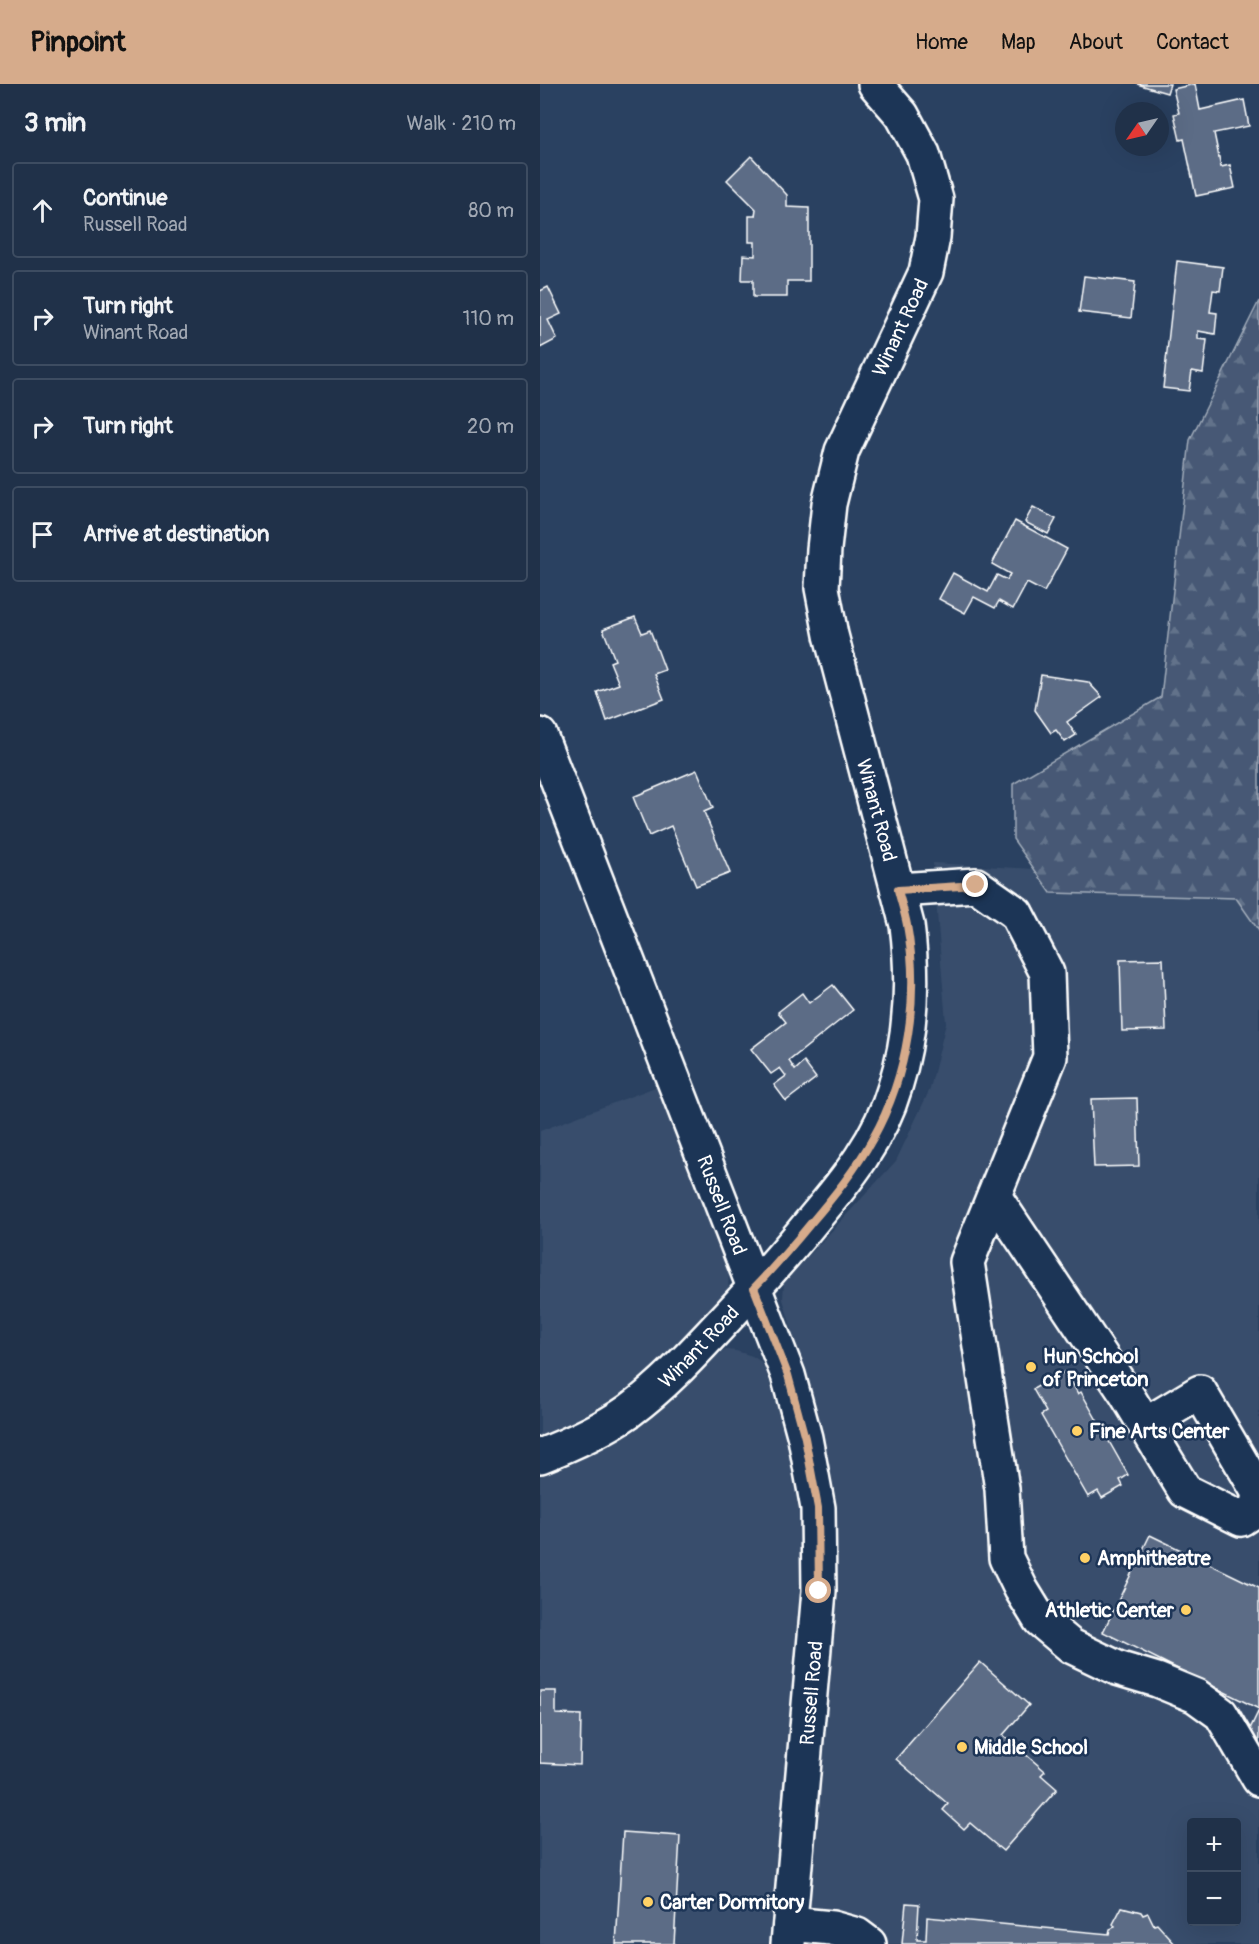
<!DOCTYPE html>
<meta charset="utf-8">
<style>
:root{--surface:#203149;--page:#283950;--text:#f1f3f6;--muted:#a2a9b4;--line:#3d4c61;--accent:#d6ab8b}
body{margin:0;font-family:Pangolin,sans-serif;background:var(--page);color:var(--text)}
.controls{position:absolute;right:18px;bottom:18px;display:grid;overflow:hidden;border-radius:6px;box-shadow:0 6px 24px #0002}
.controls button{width:54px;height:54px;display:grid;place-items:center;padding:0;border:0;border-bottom:2px solid var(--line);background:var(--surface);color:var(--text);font:30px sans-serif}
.compass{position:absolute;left:575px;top:18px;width:54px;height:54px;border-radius:50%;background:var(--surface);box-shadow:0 6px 24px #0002;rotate:236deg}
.stop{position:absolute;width:18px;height:18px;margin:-14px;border:4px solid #d6ab8b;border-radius:50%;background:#fff}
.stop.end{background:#d6ab8b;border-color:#fff;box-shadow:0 2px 6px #0008}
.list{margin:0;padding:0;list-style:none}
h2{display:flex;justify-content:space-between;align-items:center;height:78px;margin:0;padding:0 24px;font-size:26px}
h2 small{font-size:20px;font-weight:400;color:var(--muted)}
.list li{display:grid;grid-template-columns:39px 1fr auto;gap:18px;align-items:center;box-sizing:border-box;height:96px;margin:0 12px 12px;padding:0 12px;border:2px solid var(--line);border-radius:6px}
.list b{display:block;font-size:22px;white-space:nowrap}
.list p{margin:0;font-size:20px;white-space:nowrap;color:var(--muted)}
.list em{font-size:20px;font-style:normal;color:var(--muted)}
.icon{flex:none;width:33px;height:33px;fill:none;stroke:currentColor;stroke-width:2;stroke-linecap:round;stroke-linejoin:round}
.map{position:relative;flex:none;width:719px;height:1860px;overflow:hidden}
header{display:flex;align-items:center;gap:36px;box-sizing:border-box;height:84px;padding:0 30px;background:var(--accent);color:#111}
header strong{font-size:28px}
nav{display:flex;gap:33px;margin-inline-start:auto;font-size:21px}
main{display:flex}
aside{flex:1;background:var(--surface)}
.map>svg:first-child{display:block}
</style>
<header>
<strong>Pinpoint</strong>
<nav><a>Home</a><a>Map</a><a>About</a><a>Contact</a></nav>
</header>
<main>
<aside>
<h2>3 min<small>Walk · 210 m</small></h2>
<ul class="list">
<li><svg class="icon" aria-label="ahead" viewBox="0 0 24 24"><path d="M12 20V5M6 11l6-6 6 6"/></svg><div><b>Continue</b><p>Russell Road</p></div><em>80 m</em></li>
<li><svg class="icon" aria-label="right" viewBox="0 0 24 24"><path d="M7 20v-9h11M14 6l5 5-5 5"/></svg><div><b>Turn right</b><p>Winant Road</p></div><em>110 m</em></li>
<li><svg class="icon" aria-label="right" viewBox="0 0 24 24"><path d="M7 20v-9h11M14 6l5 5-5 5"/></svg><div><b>Turn right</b></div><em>20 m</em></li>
<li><svg class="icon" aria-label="arrive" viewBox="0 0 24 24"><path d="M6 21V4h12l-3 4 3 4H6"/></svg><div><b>Arrive at destination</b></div></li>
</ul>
</aside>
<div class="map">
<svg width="719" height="1860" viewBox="0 0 719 1860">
<defs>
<pattern id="forest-firs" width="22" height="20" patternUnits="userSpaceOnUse" patternTransform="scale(1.5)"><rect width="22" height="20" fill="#465975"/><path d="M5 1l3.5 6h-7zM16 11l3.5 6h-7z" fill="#62728a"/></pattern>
</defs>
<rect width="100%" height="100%" fill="#2a4161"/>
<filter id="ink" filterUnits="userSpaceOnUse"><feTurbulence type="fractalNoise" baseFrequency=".0167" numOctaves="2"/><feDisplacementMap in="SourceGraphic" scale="12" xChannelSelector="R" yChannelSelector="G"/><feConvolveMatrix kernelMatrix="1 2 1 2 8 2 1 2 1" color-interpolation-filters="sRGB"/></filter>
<g filter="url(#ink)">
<!-- built -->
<g fill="#394e6c" fill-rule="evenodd">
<path d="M393 779 709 798 719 796V1860H261L289 1407 277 1332 243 1215 244 1199 356 1077 390 1005 406 939ZM652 1738H696V1838H652Z"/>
<polygon points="118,1002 189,1185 188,1205 183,1218 86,1311 21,1350 0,1358 0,1047"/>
<polygon points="186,1266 196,1267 212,1272 220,1277 226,1287 246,1349 259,1416 264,1502 230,1860 0,1860 0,1391 38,1374 84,1347 130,1316 174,1273"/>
</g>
<!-- forest -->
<polygon fill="url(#forest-firs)" stroke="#a2acba" stroke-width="1.5" points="719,217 719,847 696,814 511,809 473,755 473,700 621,613 650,356"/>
<!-- building -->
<g fill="#5b6c86" stroke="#fff" stroke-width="1.5">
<polygon points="597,0 630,0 627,9"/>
<polygon points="655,0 660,26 704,16 709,42 674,49 681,83 690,81 695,104 656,112 644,55 640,56 634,30 639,29 633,5"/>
<polygon points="211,72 247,111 247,123 269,124 269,197 247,197 247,213 213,213 213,196 202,196 203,171 215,172 215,158 209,158 209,132 215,132 216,125 187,96"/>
<polygon points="637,177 683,183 680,207 673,206 670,228 677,229 675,250 658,247 658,255 667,256 663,289 652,287 649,307 623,304"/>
<polygon points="544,192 595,198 591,234 539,228"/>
<polygon points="8,203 21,230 8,236 17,255 0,264 0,207"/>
<polygon points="493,423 516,435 508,450 485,438"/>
<polygon points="475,437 527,465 504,508 487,499 473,525 459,517 455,524 434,513 425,529 399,515 413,489 448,508 457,491 467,496 470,490 452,480"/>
<polygon points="95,533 102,549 110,546 125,586 114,590 124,615 67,637 57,608 79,600 70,578 75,576 63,545"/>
<polygon points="501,591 548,598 562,613 527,638 536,651 525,658 516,646 511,649 495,626"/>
<polygon points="157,686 173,724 164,728 190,789 156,802 131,742 109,752 93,713"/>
<polygon points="623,875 626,946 582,947 580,876"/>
<polygon points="293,901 313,926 249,977 255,986 264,978 276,994 246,1017 234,1001 246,992 240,984 231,990 211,965 246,938 238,928 262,909 269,919"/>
<polygon points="597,1014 599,1082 554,1083 551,1015"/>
<polygon points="526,1287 538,1310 541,1308 588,1391 580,1396 583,1402 562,1414 558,1407 548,1413 501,1331 506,1328 493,1305"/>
<polygon points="610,1451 719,1504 719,1625 563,1548"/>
<polygon points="440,1578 489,1621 463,1651 505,1687 501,1691 517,1705 463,1767 430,1739 424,1745 403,1726 408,1720 356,1675"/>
<polygon points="0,1607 16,1607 16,1630 41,1631 40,1681 0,1679"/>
<polygon points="719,1626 719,1663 709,1647"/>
<polygon points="83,1748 140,1752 134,1860 76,1860"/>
<polygon points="366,1819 379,1820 377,1856 386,1856 387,1833 569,1850 570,1845 575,1843 573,1840 582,1823 601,1828 603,1831 608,1829 614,1841 617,1840 635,1860 362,1860"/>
</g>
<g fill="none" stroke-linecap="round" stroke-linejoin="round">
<defs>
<g id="minor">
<path id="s1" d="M0 651 248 1291 265 1354 278 1424 279 1507 248 1860"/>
<polyline points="358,806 436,801 476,829 507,889 510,973 427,1178 462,1405 466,1474 481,1505 500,1536 531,1562 577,1584 617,1596 656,1612 681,1630 719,1695"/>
<polyline points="454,1112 585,1308 645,1407 701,1435 716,1425 719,1411"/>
<polyline points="605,1341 660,1308 719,1409"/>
<path id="s2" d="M0 1372C31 1360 62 1346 89 1327 127 1299 158 1264 191 1229 219 1199 246 1169 272 1137 306 1097 340 1055 355 1003 372 949 374 896 367 841L291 551 282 504 284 465 289 420 302 367 386 188 393 153 396 115 383 70 362 31 335 0"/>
<polyline points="250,1840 292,1844 317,1851 329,1860"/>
</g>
</defs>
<!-- minor casing -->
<use href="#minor" stroke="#fff" stroke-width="38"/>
<!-- minor -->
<use href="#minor" stroke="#1d3557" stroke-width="33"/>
</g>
</g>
<g fill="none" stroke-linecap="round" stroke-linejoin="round" filter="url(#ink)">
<!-- route -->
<path stroke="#d6ab8b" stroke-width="8" d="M279 1507 278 1424 265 1354 248 1291 214 1204C234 1183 253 1161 271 1139 294 1112 316 1085 333 1054 368 992 380 911 367 841 365 830 361 818 358 806L436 801"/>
</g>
<!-- markers -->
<g fill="#ffd166" stroke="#1d3557" stroke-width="2">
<circle cx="491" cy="1283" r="6"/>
<circle cx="537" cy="1347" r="6"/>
<circle cx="545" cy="1474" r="6"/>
<circle cx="646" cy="1526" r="6"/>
<circle cx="422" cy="1663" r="6"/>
<circle cx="108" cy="1818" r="6"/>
</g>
<g text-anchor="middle" stroke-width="5" stroke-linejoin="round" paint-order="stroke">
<!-- street labels -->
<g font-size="20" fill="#fff" stroke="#1d3557">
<text dy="7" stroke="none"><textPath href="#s2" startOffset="1310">Winant Road</textPath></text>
<text transform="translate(337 726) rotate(75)" y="7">Winant Road</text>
<text dy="7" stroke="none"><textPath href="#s1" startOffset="504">Russell Road</textPath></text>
<text dy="7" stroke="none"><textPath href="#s2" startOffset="195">Winant Road</textPath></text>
<text transform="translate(271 1609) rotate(-85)" y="7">Russell Road</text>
</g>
<!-- poi labels -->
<g font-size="20" font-weight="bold" fill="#fff" stroke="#1d3557" text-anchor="start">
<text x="503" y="1279">Hun School<tspan x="503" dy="23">of Princeton</tspan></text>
<text x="549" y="1354">Fine Arts Center</text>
<text x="557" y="1481">Amphitheatre</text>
<text x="634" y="1533" text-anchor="end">Athletic Center</text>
<text x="434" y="1670">Middle School</text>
<text x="120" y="1825">Carter Dormitory</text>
</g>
</g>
</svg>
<div class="controls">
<button>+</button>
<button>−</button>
</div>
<svg class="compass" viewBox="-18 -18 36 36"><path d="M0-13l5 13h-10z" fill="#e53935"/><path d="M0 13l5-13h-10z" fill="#a2a9b4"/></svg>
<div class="stop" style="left:279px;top:1507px"></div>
<div class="stop end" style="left:436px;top:801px"></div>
</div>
</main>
